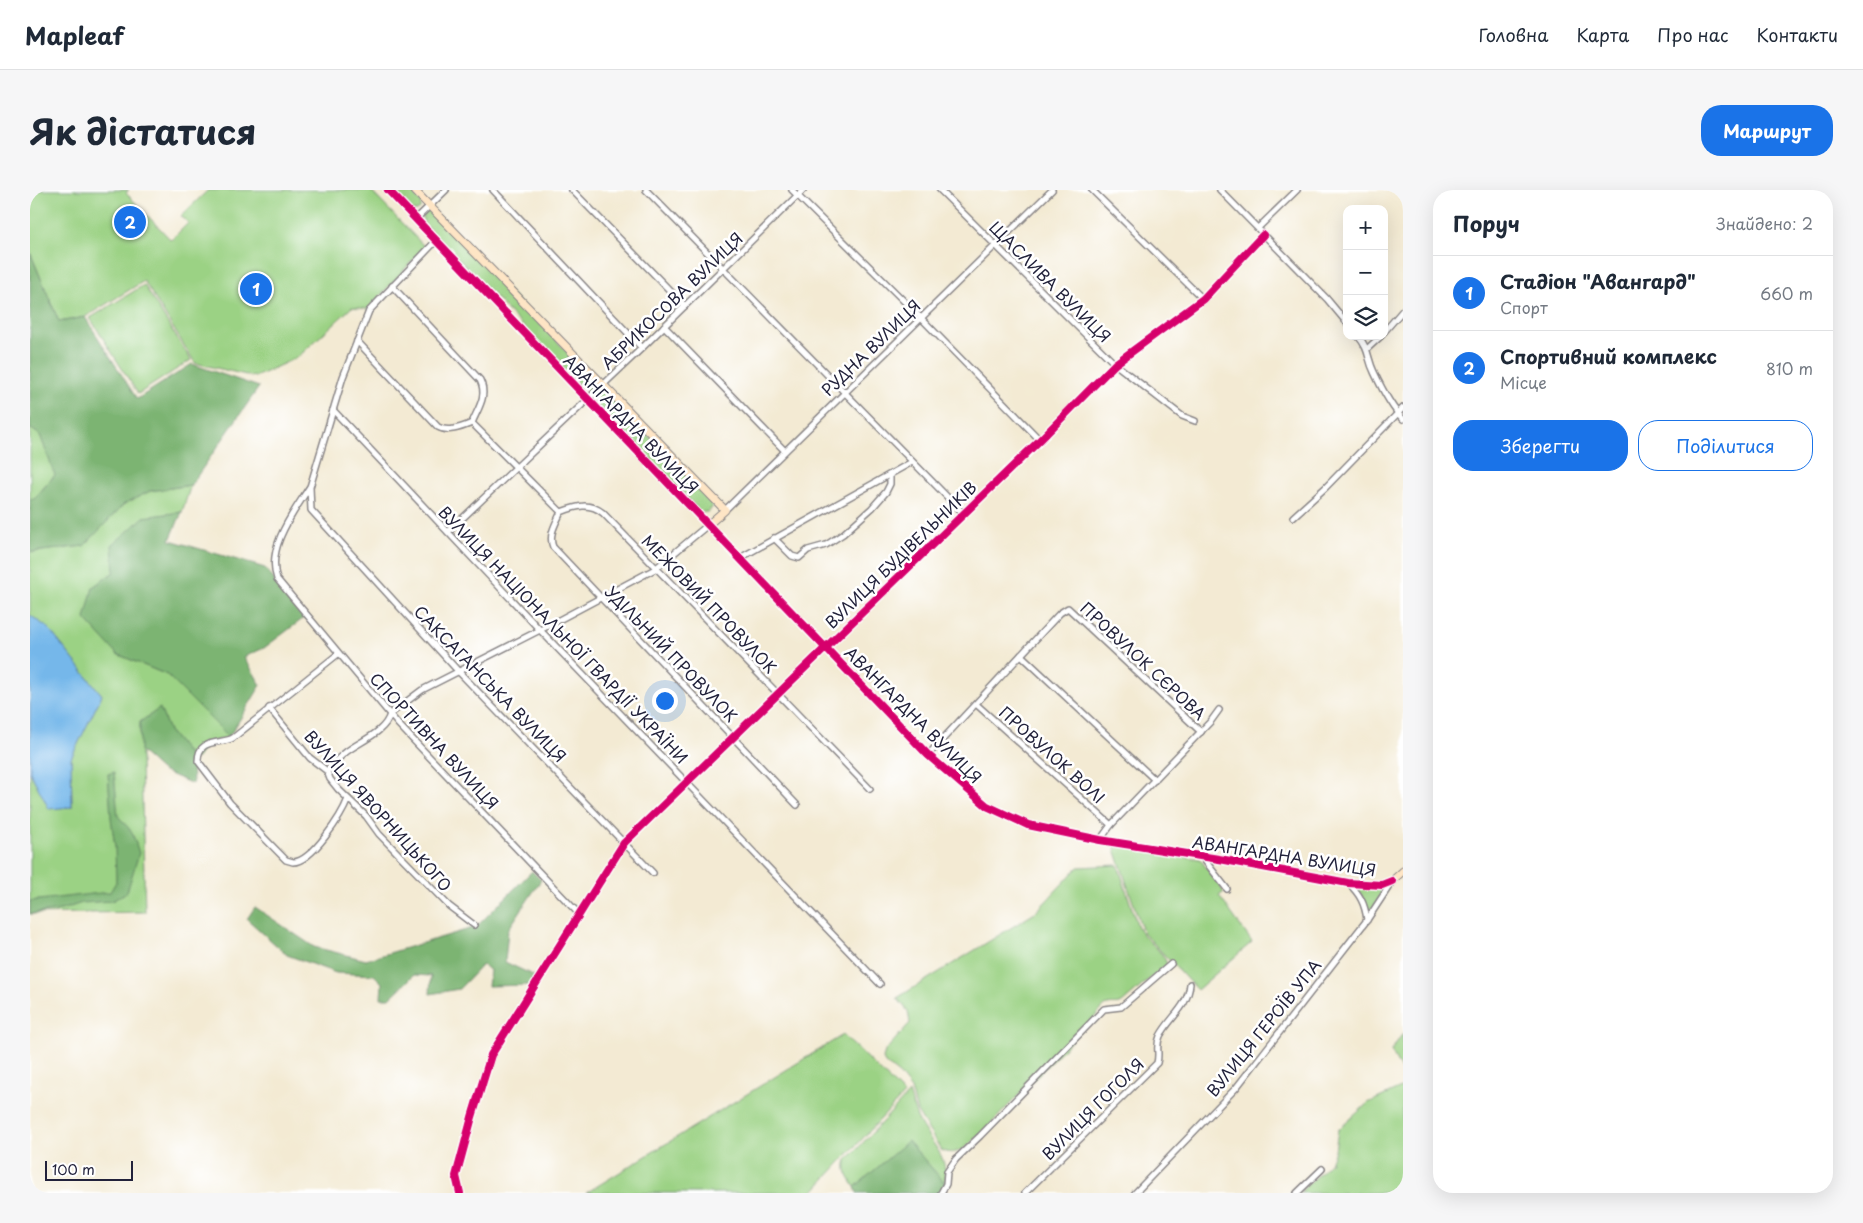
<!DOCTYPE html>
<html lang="uk">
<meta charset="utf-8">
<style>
:root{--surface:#fff;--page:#f6f6f7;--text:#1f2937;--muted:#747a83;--line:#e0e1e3;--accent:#1a73e8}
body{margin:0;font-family:"Playpen Sans",sans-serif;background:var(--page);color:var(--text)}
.controls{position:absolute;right:15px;top:15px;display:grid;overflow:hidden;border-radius:10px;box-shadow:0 5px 20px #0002}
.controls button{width:45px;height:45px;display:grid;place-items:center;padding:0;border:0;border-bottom:1px solid var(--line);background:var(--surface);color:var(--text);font:25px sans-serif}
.scale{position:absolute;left:15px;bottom:12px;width:88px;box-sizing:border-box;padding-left:5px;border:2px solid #22223b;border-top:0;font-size:14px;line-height:18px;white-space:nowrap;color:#22223b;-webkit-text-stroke:4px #fff;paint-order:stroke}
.you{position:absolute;left:634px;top:510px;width:18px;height:18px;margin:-12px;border:4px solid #fff;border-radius:50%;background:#1a73e8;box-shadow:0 0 0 8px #1a73e833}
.badge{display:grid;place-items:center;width:32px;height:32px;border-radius:50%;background:var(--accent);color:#fff;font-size:16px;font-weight:700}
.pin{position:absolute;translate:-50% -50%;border:2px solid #fff;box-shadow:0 1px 5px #0006}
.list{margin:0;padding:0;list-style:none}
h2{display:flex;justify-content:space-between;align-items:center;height:65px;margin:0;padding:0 20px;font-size:21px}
h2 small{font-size:16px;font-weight:400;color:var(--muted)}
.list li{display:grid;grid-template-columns:32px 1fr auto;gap:15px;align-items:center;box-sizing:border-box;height:75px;padding:0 20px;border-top:1px solid var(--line)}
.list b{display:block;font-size:19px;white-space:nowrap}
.list p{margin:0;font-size:16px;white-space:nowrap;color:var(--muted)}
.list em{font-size:16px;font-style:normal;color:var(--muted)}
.actions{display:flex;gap:10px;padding:15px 20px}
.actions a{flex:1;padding:11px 0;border:1px solid var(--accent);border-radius:20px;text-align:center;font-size:18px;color:var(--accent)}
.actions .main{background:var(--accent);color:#fff}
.icon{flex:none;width:28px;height:28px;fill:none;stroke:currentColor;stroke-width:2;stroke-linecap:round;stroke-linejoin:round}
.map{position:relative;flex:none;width:1373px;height:1003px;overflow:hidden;border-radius:20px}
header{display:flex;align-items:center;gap:30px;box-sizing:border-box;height:70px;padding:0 25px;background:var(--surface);border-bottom:1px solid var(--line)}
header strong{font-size:24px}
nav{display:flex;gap:28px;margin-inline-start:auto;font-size:18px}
.intro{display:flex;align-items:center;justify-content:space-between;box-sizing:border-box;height:120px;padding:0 30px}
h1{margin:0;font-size:35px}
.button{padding:12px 22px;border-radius:20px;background:var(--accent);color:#fff;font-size:18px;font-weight:700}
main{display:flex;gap:30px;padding:0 30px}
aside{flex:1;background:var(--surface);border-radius:20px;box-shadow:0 5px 20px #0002}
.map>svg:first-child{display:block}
</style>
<header>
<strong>Mapleaf</strong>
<nav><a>Головна</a><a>Карта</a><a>Про нас</a><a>Контакти</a></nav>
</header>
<div class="intro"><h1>Як дістатися</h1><a class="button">Маршрут</a></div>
<main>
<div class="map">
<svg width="1373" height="1003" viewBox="0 0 1373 1003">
<rect width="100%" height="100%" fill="#fff"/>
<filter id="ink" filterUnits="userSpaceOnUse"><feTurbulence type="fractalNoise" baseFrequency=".02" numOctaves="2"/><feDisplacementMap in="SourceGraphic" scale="10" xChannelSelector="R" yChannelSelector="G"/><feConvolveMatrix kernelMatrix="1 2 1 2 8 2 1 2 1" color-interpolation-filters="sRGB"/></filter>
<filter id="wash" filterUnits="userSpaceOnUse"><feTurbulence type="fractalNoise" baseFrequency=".0096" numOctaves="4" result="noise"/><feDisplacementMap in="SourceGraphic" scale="20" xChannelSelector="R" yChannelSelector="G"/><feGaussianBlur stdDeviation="1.12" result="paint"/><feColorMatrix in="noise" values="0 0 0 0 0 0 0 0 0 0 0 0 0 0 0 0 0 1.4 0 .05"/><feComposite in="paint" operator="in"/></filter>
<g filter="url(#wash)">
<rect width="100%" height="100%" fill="#f3ead3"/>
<!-- green -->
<g fill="#9bd284" stroke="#5e7a60">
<polygon points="0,0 99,0 96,3 141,50 158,33 151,26 178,0 340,0 395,57 338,119 322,117 268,167 225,187 165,173 114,91 55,127 29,132 0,62"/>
<polygon points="362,0 380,0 391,13 390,19 387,21 383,21"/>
<polygon points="401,20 567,193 567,197 560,203 557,203 393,32 393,25"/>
<polygon points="114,95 161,170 108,204 60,128"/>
<polygon points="574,199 682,312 682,318 677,322 671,322 564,212 564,207 570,200"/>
<polygon points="0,238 10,244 25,285 4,309 0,309"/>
<polygon points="161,295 152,322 114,327 84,382 63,397 87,464 137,485 199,547 177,553 167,568 162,569 139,541 130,519 110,532 115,722 0,724 0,582 19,618 42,617 41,568 72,505 18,438 0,425 0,361 3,362 53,356 94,314 120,301"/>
<polygon points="1086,655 1170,669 1194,702 1189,706 1222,752 1167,800 1113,742 1085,659"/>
<path d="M1088 675 1108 737C1115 751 1133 760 1137 774L1092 813C1086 816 1081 813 1075 816L950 945C938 955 929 967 912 961L887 922 881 899 870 885 855 873 853 869 855 861 880 833 878 821 867 808 1005 723 1048 677Z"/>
<polygon points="1325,697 1346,698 1351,701 1352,703 1339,725 1334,709"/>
<polygon points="1373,843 1373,884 1361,861"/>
<polygon points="813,845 874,904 782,1003 556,1003"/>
<polygon points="1373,897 1373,994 1367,996 1367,1003 1269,1003 1300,973 1305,960 1308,940 1338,913"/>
<path d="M879 903C883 913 884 923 890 933 903 957 918 964 915 993L878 952 825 997C819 988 813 980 817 970Z"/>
</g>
<!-- forest -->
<g fill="#7cb472" stroke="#4f6b56">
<polygon points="0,62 29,132 55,127 107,209 162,174 229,197 161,295 120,301 94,314 54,356 3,362 0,361 0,309 4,309 25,285 10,245 0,238"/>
<polygon points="152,322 140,350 235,378 274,428 234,458 214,467 231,495 199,547 137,485 87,464 55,429 63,397 84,382 82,355 114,327"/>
<polygon points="130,518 139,541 162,569 163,594 132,581 110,561 110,532"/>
<polygon points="84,582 88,626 102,642 109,663 97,702 82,711 52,713 31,720 0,724 0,711 80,702 86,692 85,657 81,628 78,584"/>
<polygon points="502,681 511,690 478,740 475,772 507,787 502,795 458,796 460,780 452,775 429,799 400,804 401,786 384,785 360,808 351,808 352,793 344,785 306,783 257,765 217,729 225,717 284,757 336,770 446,737"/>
<polygon points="878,951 915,993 909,1003 827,1003 825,997"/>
</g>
<!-- water -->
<polygon fill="#75b7ea" stroke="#4c6c92" points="0,425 18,438 72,505 41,568 42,617 19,619 0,582"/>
</g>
<g filter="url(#ink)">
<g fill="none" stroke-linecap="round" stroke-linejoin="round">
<defs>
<g id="street">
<polyline points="463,0 612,158"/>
<polyline points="542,0 655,116"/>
<polyline points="616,0 933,323"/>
<polyline points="762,0 891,128 1010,250"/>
<polyline points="910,0 1085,174 1152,226 1165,231"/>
<polyline points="1062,0 1173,109"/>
<polyline points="1190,0 1297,109 1317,133"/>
<polyline points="386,29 416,0"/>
<polyline points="1228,38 1267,0"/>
<polyline points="406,51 339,121 313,187 280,297 281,320 429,482 623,683"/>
<path d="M362 96 450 190C458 206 448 218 442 233"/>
<polyline points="634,136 755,261"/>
<polyline points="1354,142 1373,120"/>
<path d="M1328 146C1340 160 1337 168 1344 182 1351 197 1361 217 1373 229"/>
<path d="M327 151 408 237C418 243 432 237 442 233"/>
<polyline points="1337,159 1351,146"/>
<polyline points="303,220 510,440 850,794"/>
<polyline points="442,233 531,322"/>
<path d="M279 298C263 323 236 358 247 389L368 534 549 724"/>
<polyline points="695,320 1022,0"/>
<path d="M531 322C547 316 559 312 573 323L840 599"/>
<path d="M531 322C526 333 518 345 523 357L767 615"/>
<polyline points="1263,327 1295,298 1373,218"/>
<polyline points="418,342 612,158 773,0"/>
<polyline points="744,348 762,366 769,368 778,360 796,355 813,344 842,318 856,302 860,294 860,285"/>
<polyline points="710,368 882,272"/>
<path d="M308 464 203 548C191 555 168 547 168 571L200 613 256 670C256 670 263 672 263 672 282 672 312 625 318 609"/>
<polyline points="991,465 1125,590"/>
<polyline points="946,514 1081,635"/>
<polyline points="239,518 280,568 297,581 300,589 308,599 336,626 349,644 419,716 444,735"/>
<polyline points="898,565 1030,423 1038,418 1171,542"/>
<path d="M297 581C303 574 308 568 316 562 330 551 355 543 360 524L392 500 510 440 625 379 679 334"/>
<polyline points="1070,650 1081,635 1181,531 1189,520"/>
<polyline points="1172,667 1197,699"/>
<path d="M1318 693C1330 704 1335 714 1337 730"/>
<polyline points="430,1003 426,986 442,927 461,865 594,653 1010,250 1085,174 1173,109 1233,45"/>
<polyline points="911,1003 916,994 917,982 926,969 950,946 1074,819 1091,817 1141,774"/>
<path d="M995 1003 1127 873C1130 862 1125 857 1130 846 1140 827 1158 817 1160 794"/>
<polyline points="1105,1003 1206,898 1337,730 1362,692"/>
<polyline points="1267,1003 1292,979"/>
</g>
<g id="secondary">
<polyline points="358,0 898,565 957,616 998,635 1070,650 1195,670 1318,693 1352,695 1362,691 1373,681"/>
<polyline points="384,0 695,320 679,334"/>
</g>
</defs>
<!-- street casing -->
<use href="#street" stroke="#8a8687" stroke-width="8"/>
<!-- secondary casing -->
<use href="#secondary" stroke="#8a8687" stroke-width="9"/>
<!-- street -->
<use href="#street" stroke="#fff" stroke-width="5"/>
<!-- secondary -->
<use href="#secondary" stroke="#fee5c5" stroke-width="7"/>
<defs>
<g id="cycleway">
<polyline points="358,0 898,565 957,616 998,635 1070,650 1195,670 1318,693 1352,695 1362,691"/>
<polyline points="430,1003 426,986 442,927 461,865 594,653 1010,250 1085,174 1173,109 1233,45"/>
</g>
</defs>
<!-- cycleway casing -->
<use href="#cycleway" stroke="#fff" stroke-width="11"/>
<!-- cycleway -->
<use href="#cycleway" stroke="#d6006c" stroke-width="8"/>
</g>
</g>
<g text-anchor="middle" stroke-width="5" stroke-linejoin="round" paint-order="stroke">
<!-- street labels -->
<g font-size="16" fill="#22223b" stroke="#fff">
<text transform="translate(1020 92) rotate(45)" y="6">ЩАСЛИВА ВУЛИЦЯ</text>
<text transform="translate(642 111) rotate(-44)" y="6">АБРИКОСОВА ВУЛИЦЯ</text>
<text transform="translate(841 158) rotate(-44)" y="6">РУДНА ВУЛИЦЯ</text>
<text transform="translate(601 234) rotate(46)" y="6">АВАНГАРДНА ВУЛИЦЯ</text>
<text transform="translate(871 365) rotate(-44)" y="6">ВУЛИЦЯ БУДІВЕЛЬНИКІВ</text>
<text transform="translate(679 414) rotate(46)" y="6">МЕЖОВИЙ ПРОВУЛОК</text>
<text transform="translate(533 445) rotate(46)" y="6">ВУЛИЦЯ НАЦІОНАЛЬНОЇ ГВАРДІЇ УКРАЇНИ</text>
<text transform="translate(641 464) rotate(46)" y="6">УДІЛЬНИЙ ПРОВУЛОК</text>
<text transform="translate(1113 471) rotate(43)" y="6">ПРОВУЛОК СЄРОВА</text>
<text transform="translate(460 494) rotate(46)" y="6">САКСАГАНСЬКА ВУЛИЦЯ</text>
<text transform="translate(883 525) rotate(45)" y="6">АВАНГАРДНА ВУЛИЦЯ</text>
<text transform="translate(404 551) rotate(47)" y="6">СПОРТИВНА ВУЛИЦЯ</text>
<text transform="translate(1022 565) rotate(42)" y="6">ПРОВУЛОК ВОЛІ</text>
<text transform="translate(348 621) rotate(48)" y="6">ВУЛИЦЯ ЯВОРНИЦЬКОГО</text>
<text transform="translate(1254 666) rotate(9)" y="6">АВАНГАРДНА ВУЛИЦЯ</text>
<text transform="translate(1234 838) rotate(-51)" y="6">ВУЛИЦЯ ГЕРОЇВ УПА</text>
<text transform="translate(1063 919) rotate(-45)" y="6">ВУЛИЦЯ ГОГОЛЯ</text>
</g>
</g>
</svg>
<div class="controls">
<button>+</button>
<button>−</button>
<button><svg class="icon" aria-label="layers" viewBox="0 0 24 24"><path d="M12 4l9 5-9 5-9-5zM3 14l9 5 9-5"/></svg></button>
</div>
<div class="scale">100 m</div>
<div class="you"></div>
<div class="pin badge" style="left:226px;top:99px">1</div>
<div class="pin badge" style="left:100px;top:32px">2</div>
</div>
<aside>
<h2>Поруч<small>Знайдено: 2</small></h2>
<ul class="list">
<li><span class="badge">1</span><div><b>Стадіон &quot;Авангард&quot;</b><p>Спорт</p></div><em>660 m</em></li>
<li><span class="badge">2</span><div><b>Спортивний комплекс</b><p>Місце</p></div><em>810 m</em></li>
</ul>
<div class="actions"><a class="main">Зберегти</a><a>Поділитися</a></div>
</aside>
</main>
